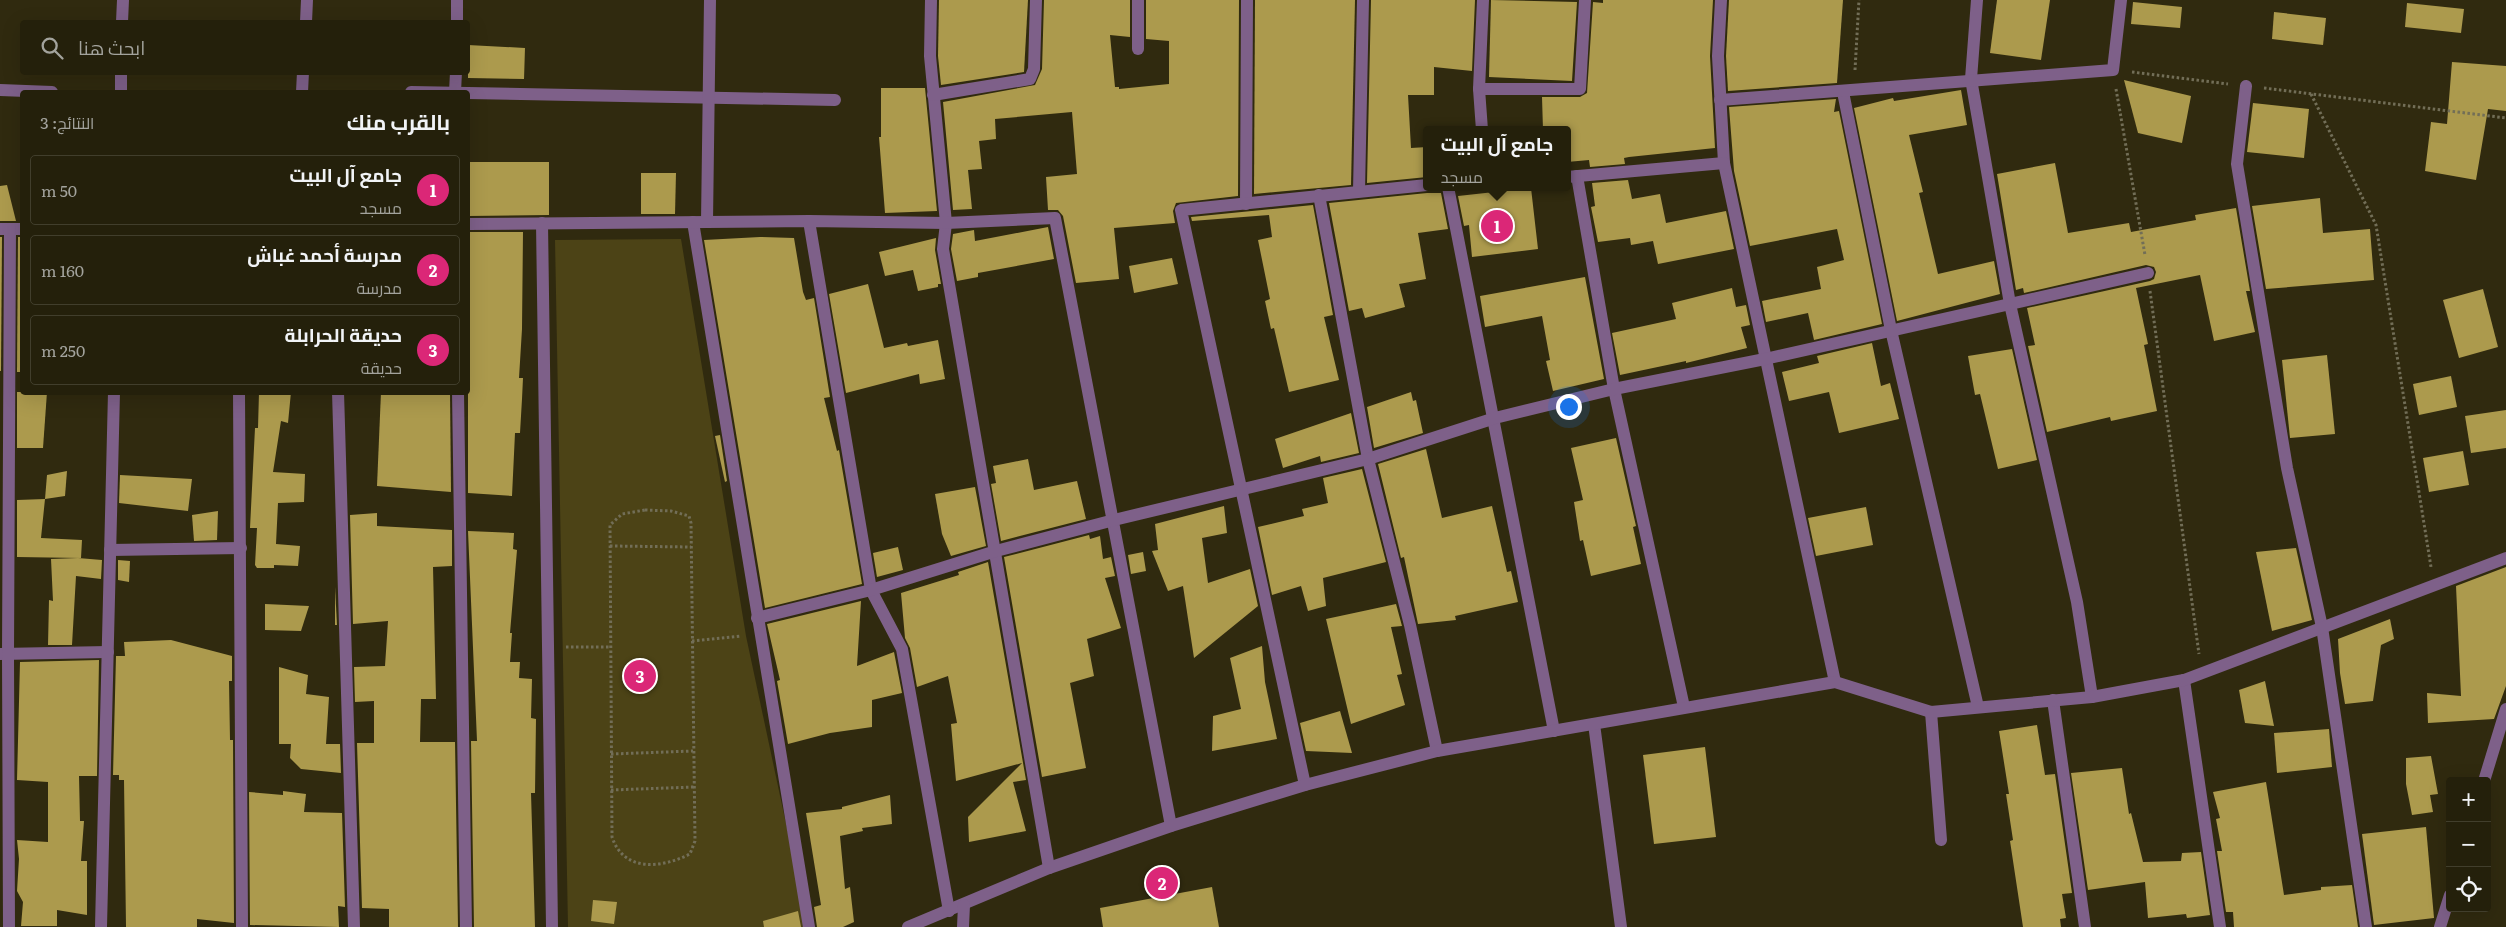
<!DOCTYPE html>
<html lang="ar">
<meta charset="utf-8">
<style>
:root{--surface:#24200b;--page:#302d19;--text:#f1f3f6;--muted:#a3a39d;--line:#413e2c;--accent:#db2777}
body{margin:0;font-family:Literata,Cairo,serif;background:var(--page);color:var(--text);direction:rtl}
.controls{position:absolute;right:15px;bottom:15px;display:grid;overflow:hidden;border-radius:5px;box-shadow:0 5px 20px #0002}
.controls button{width:45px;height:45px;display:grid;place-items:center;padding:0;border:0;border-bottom:1px solid var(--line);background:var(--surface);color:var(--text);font:25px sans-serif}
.you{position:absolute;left:1568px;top:406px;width:18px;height:18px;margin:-12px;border:4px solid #fff;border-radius:50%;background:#1a73e8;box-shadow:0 0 0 8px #1a73e833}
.badge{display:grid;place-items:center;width:32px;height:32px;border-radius:50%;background:var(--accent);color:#fff;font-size:16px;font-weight:700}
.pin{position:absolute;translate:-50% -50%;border:2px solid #fff;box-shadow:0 1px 5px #0006}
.popup{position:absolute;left:1423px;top:126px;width:148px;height:65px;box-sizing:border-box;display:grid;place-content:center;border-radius:5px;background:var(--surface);filter:drop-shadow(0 1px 4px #0005);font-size:16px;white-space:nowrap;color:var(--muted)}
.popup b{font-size:19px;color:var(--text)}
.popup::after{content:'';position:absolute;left:50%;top:100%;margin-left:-10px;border:10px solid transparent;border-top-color:var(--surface)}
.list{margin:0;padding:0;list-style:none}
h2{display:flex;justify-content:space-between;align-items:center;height:65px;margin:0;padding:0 20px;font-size:21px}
h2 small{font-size:16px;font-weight:400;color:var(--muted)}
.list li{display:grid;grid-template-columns:32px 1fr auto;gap:15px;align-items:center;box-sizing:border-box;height:70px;margin:0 10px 10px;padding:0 10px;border:1px solid var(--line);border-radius:5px}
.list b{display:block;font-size:19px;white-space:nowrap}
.list p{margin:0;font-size:16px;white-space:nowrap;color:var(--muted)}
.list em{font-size:16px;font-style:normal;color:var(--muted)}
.icon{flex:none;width:28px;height:28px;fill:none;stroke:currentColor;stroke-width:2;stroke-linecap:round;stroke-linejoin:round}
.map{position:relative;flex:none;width:2506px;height:927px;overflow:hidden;direction:ltr}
.search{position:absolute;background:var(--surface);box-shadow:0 5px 20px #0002;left:20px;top:20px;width:450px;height:55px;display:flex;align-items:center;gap:12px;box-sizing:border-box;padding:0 18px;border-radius:5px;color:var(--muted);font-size:19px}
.panel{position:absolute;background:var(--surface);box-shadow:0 5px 20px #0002;left:20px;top:90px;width:450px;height:305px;border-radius:5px;direction:rtl}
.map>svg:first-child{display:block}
</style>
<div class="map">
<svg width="2506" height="927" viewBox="0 0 2506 927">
<rect width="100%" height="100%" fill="#302a0f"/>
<!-- green -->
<polygon fill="#4c4316" points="681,239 746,636 808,927 568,927 555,240"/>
<!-- building -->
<g fill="#ac9a4d">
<polygon points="939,0 1028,0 1024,72 941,85 938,56"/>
<polygon points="1044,0 1130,0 1130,37 1110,35 1115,87 1119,87 1119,89 1169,84 1169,41 1146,39 1146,0 1239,0 1238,196 1176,203 1173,211 1175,223 1114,228 1119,279 1076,283 1063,216 1058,210 1048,210 1046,177 1077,174 1072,112 995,119 996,139 979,141 982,169 968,170 972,209 953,210 943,102 1035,85 1042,69"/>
<polygon points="1255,0 1355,0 1351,185 1254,194"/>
<polygon points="1371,0 1475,0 1472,71 1434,67 1434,95 1408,95 1411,148 1427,147 1427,177 1367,183"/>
<polygon points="1491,0 1577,2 1572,81 1489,77"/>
<polygon points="1603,0 1713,0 1710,56 1715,148 1629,157 1624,158 1625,164 1590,167 1589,160 1567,162 1567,130 1543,130 1542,97 1580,97 1587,93 1593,2 1603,3"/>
<polygon points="1729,0 1843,0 1837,83 1728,91 1726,56"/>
<polygon points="1997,0 2050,0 2041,60 1990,53"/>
<polygon points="2133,2 2182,7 2180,28 2131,24"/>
<polygon points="2407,3 2464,9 2461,33 2405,27"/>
<polygon points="2274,12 2326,18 2323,45 2272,39"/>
<polygon points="468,45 525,48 524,79 468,78"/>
<polygon points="2452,62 2506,66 2506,111 2488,109 2476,180 2425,171 2431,122 2447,124"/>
<polygon points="2124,80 2191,96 2182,143 2138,133"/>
<polygon points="881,88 925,88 937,211 885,213 879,137 881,137"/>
<polygon points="1961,90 1967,125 1909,135 1923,192 1919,193 1938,274 1994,261 2000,294 1897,321 1854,108 1893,98 1894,101"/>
<polygon points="1836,99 1834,112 1839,111 1882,324 1814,340 1808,313 1766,322 1762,301 1821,289 1817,267 1844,260 1837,229 1750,246 1734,171 1729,107"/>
<polygon points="2253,103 2309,109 2304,158 2247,152"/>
<polygon points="468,162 549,162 549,215 468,216"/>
<polygon points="2055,163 2068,233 2129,223 2131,232 2196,220 2195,215 2236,208 2250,291 2246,291 2255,332 2214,341 2200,275 2136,288 2148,344 2144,345 2157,411 2111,421 2110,417 2047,432 2028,346 2035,345 2027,308 2150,281 2154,279 2156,272 2154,267 2146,265 2024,293 2023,288 2016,290 1997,174"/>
<polygon points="641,173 676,173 675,214 641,214"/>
<polygon points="1628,180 1632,199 1660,194 1666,223 1726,211 1734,249 1658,264 1653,241 1631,245 1630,238 1598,242 1591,207 1595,206 1592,183"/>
<polygon points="7,185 16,221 0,221 0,186"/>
<polygon points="1531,188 1538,249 1472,257 1469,225 1464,226 1458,196"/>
<polygon points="1427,193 1441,193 1448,229 1418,233 1426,279 1399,284 1405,307 1365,318 1362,308 1349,311 1329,203"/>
<polygon points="2320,198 2323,233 2370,229 2374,280 2266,289 2252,206"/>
<polygon points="1313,205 1333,315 1324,317 1339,380 1289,392 1274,328 1271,329 1265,301 1270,299 1258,240 1272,237 1269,215 1192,221 1191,217"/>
<polygon points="1048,227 1054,259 978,273 978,277 957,281 951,249 953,234 974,230 975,241"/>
<polygon points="468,232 523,232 522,329 519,378 523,378 522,399 520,433 515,433 512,496 468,493"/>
<polygon points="0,237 2,237 1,371 0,371"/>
<polygon points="18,237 21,237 22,244 22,372 17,372"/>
<polygon points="760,237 794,238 803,292 806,300 814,298 830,397 824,398 837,451 839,450 862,584 765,608 704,240"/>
<polygon points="936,238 935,250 941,284 938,284 938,287 918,291 913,270 885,276 879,252"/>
<polygon points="1172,258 1178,284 1134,293 1129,266"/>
<polygon points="1585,277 1604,379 1553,391 1546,361 1550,360 1542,316 1485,327 1480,296"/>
<polygon points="868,284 884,348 907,343 908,346 938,340 945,379 920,384 919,374 846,393 829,294"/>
<polygon points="1732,288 1736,307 1746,305 1750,325 1741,327 1747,348 1686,363 1686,361 1620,375 1612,333 1676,319 1672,303"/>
<polygon points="2483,289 2498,347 2459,358 2443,300"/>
<polygon points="1872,343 1881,386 1890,383 1899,419 1839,433 1829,392 1789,401 1782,372 1819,363 1817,356"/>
<polygon points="2012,349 2037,460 1998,469 1980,394 1975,395 1968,356"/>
<polygon points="2327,355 2335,434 2290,438 2282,360"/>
<polygon points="2451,376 2457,407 2419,415 2413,384"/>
<polygon points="17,392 47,392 43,448 17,448"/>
<polygon points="259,392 291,392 288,423 281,421 273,472 305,474 304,502 278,503 276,544 300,546 298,566 274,565 274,568 257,568 255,565 257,528 250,528 255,428 258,428"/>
<polygon points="381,392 450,392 451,492 377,486"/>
<polygon points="1411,392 1413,401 1416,400 1423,433 1374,448 1367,407"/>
<polygon points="2506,410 2506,448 2471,453 2465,416"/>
<polygon points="1351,413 1359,453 1321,462 1320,456 1283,468 1275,439"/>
<polygon points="720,435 727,481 725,482 715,436"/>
<polygon points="1616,438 1636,526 1633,527 1641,564 1591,576 1583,540 1580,541 1574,502 1583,500 1571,448"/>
<polygon points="1426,449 1442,518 1492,506 1507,572 1511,571 1518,602 1455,616 1456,620 1418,624 1404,557 1401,558 1378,464"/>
<polygon points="2463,451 2469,485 2429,492 2423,458"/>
<polygon points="1028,459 1034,490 1077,481 1086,519 1001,541 991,484 996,483 993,466"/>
<polygon points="1362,469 1386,562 1323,578 1326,606 1308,611 1301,586 1272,595 1258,527 1304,516 1302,509 1328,503 1323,478"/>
<polygon points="67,471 65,496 45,499 47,475"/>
<polygon points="120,475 192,479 188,511 119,503"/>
<polygon points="975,487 986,546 951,556 942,534 935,494"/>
<polygon points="45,499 41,538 82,540 81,558 17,557 17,500"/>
<polygon points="1224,506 1227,533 1202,538 1208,583 1250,569 1258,606 1194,658 1183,586 1168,591 1152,551 1158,550 1155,524"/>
<polygon points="1866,507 1873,545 1816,556 1808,518"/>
<polygon points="218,511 217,540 194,541 192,515"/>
<polygon points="377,513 377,526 452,530 452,566 433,567 436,699 421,699 420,742 455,742 458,927 389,927 389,909 362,908 357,743 374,743 374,701 355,702 354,667 385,666 388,621 353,624 350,515"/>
<polygon points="468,531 514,533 513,549 517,550 510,633 512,633 510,662 520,662 519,678 532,679 531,718 536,719 535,793 531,793 535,927 474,927 471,741 477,741"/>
<polygon points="1089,535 1090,539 1100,536 1103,559 1111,557 1115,576 1105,578 1121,628 1087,639 1094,676 1070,683 1086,768 1042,777 1004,557"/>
<polygon points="898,547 903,570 877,577 873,553"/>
<polygon points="2296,548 2312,620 2272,631 2256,552"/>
<polygon points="1143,552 1146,571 1131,574 1128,555"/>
<polygon points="78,558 102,560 101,579 76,576 72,645 48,645 49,600 53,601 51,559"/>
<polygon points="118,560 130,561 129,582 118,580"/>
<polygon points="988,562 1026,780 1013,782 1026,831 969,842 968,817 1022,763 956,781 951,724 957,723 948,676 917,687 910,648 905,638 901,593 959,575 958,572"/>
<polygon points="2506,567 2506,686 2494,719 2428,723 2427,693 2461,696 2456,586"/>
<polygon points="335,587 337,625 335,625"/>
<polygon points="861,601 857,666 894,652 902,693 872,700 872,727 830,733 788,744 777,681 780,680 767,624"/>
<polygon points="265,604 309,606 301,631 265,630"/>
<polygon points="1396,604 1402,626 1391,627 1402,674 1397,675 1405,705 1351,724 1326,619"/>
<polygon points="2390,619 2394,639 2381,645 2373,701 2345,704 2340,673 2338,639"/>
<polygon points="171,640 232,656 232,681 229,681 230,740 233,740 234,923 197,919 197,927 126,927 124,780 119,780 119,775 113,775 116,656 125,656 124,642"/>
<polygon points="1262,646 1265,682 1277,739 1212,751 1213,716 1241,709 1230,658"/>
<polygon points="99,660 97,776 79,776 80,821 84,821 81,861 87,861 87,915 57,910 57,926 21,926 23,902 17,891 19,859 17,840 48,842 48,782 17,780 20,662"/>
<polygon points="279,667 308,675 306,694 329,697 326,744 340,744 341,773 301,769 290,758 291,744 279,744"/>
<polygon points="2265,681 2274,726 2245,723 2239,690"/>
<polygon points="1340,711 1352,753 1306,751 1300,723"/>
<polygon points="2037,725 2045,775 2055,774 2072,893 2062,894 2066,918 2060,919 2061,927 2023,927 2010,841 2013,840 2006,794 2009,794 1999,731"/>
<polygon points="2329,729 2332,767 2277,773 2274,733"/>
<polygon points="1705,747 1716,837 1654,844 1643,755"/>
<polygon points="2431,756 2438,794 2430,795 2433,812 2412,815 2406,784 2406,758"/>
<polygon points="2122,768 2129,814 2131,813 2143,862 2181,861 2182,853 2201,852 2210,915 2187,918 2186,914 2148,918 2145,882 2088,890 2071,773"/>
<polygon points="2266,782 2284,895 2321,890 2321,887 2352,885 2358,927 2234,927 2233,912 2226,912 2217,851 2222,851 2216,819 2220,818 2213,792"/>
<polygon points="283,791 306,794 304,812 342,813 345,907 338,906 339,927 250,925 249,792 283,795"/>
<polygon points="890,795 892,824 862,828 863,831 840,836 845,889 850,887 854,922 843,927 817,927 814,907 821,905 806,813 842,809 842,807"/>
<polygon points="2426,827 2434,918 2374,925 2362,834"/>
<polygon points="1212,887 1219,927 1103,927 1100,908"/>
<polygon points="593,900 617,902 614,924 591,921"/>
<polygon points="798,911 801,927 764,927 763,921"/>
</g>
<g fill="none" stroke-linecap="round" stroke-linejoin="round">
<!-- path -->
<g stroke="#726e57" stroke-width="3" stroke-dasharray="2.5 2.5" stroke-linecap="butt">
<polyline points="1855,70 1859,0"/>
<polyline points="2132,72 2228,84"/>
<polyline points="2264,88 2506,118"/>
<polyline points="2116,89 2145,255"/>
<polyline points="2311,94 2376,225 2431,567"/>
<polyline points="2150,291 2199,654"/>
<path d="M645 510 671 511 689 516 691 523 695 841 690 854C662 868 624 873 612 837L610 525 622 514Z"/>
<polyline points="610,546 691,547"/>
<polyline points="692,641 741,636"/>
<polyline points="566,647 610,647"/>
<polyline points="611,754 693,751"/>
<polyline points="611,790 694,787"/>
</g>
<!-- minor -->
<g stroke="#7e6089" stroke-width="12">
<polyline points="931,0 930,56 946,223 943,249 1049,868"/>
<polyline points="1721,0 1718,56 1724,163 1835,682"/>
<polyline points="1977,0 1971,79 2010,304 2077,602 2092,697"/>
<polyline points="122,22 123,0"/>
<polyline points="306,22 307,0"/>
<polyline points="457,22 457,0"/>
<polyline points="1138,49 1138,0"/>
<polyline points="2246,86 2237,164 2287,468 2322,627 2366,927"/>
<polyline points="1479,89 1580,89 1585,0"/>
<polyline points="0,90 52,92"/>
<polyline points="121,92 121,72"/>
<polyline points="302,92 303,72"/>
<polyline points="411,92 835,100"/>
<polyline points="455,92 456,72"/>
<polyline points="1843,92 1891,330 1978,707"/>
<polyline points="933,95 1030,79 1034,69 1036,0"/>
<polyline points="1720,100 2113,70 2121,0"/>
<polyline points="1482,130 1479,89 1483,0"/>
<polyline points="1577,176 1614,389 1684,707"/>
<polyline points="1567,177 1724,163"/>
<polyline points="1448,187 1554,731"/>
<polyline points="1359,191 1363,0"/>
<polyline points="1319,195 1368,459 1410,625 1437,751"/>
<polyline points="1246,204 1247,0"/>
<polyline points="707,221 710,0"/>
<polyline points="809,221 871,590 902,649 949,911"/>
<polyline points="693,222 809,927"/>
<polyline points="542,223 552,927"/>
<polyline points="468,224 809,221 946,223 1055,218 1171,826"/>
<polyline points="0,229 22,229"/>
<polyline points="239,392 242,927"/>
<polyline points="338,392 354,927"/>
<polyline points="458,392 466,927"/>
<polyline points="110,550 241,548"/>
<polyline points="757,618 871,590 996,551 1114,520 1368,459 1495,418 1614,389 1765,359 2148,273"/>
<polyline points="0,654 108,652"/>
<polyline points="2184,680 2220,927"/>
<polyline points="2053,700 2085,927"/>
<polyline points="1931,712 1941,840"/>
<polyline points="1594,724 1621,927"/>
<polyline points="2484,781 2506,709"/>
<polyline points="1305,785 1181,210 1427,185"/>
<polyline points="9,927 8,654 10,229"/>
<polyline points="101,927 114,392"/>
<polyline points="908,927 1049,868 1171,826 1305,785 1437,751 1835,682 1931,712 2092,697 2184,680 2506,558"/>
<polyline points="963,927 964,905"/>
<polyline points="2440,927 2450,895"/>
</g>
</g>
</svg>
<div class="controls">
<button>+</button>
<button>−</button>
<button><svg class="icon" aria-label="locate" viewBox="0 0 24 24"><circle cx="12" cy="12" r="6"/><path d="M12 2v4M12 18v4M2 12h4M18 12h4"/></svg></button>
</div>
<div class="you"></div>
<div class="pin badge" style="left:1497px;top:226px">1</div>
<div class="popup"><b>جامع آل البيت</b>مسجد</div>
<div class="pin badge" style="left:1162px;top:883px">2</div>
<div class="pin badge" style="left:640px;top:676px">3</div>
<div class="search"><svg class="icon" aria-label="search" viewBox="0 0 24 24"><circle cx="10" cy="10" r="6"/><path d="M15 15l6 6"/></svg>ابحث هنا</div>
<section class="panel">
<h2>بالقرب منك<small>النتائج: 3</small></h2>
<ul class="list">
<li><span class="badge">1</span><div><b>جامع آل البيت</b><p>مسجد</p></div><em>50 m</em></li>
<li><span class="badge">2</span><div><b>مدرسة أحمد غباش</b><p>مدرسة</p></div><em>160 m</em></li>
<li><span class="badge">3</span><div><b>حديقة الحرابلة</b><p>حديقة</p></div><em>250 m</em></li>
</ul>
</section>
</div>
